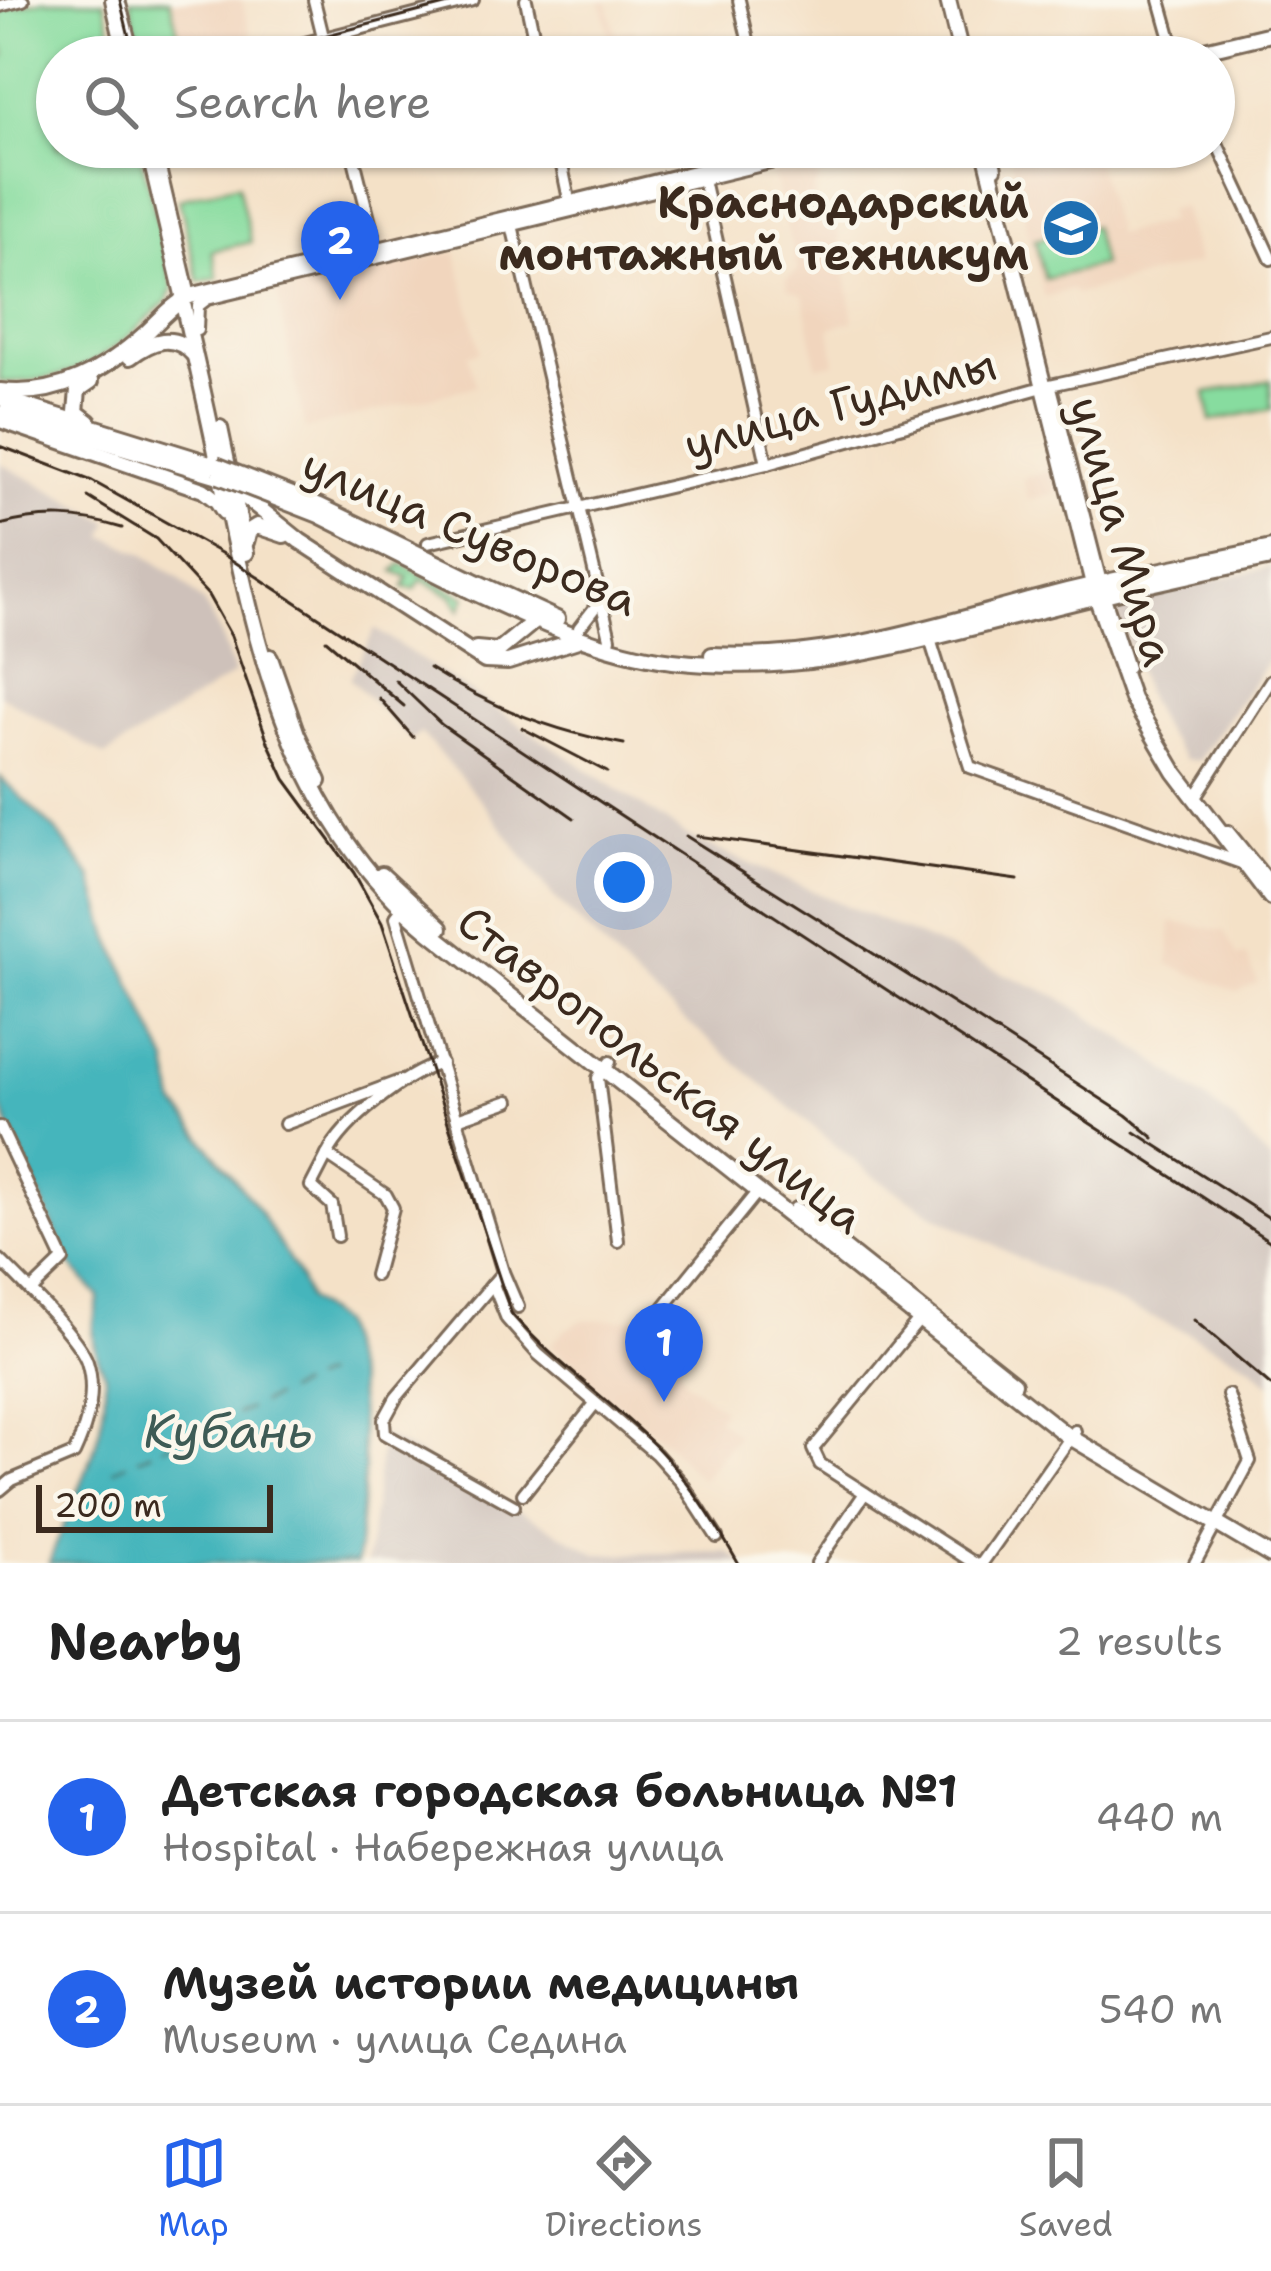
<!DOCTYPE html>
<meta charset="utf-8">
<style>
:root{--surface:#fff;--page:#f6f6f6;--text:#222;--muted:#767676;--line:#e0e0e0;--accent:#2563eb}
body{margin:0;font-family:"Shantell Sans",sans-serif;background:var(--page);color:var(--text)}
.scale{position:absolute;left:36px;bottom:30px;width:237px;box-sizing:border-box;padding-left:12px;border:6px solid #3b2a1e;border-top:0;font-size:33px;line-height:42px;white-space:nowrap;color:#3b2a1e;-webkit-text-stroke:9px #fbf7ec;paint-order:stroke}
.you{position:absolute;left:624px;top:882px;width:42px;height:42px;margin:-30px;border:9px solid #fff;border-radius:50%;background:#1a73e8;box-shadow:0 0 0 18px #1a73e833}
.badge{display:grid;place-items:center;width:78px;height:78px;border-radius:50%;background:var(--accent);color:#fff;font-size:39px;font-weight:700}
.pin{position:absolute;translate:-50% -99px;filter:drop-shadow(0 3px 6px #0008)}
.pin::after{content:'';position:absolute;top:63px;width:42px;height:36px;background:inherit;clip-path:polygon(0 0,100% 0,50% 100%)}
.list{margin:0;padding:0;list-style:none}
h2{display:flex;justify-content:space-between;align-items:center;height:156px;margin:0;padding:0 48px;font-size:51px}
h2 small{font-size:39px;font-weight:400;color:var(--muted)}
.list li{display:grid;grid-template-columns:78px 1fr auto;gap:36px;align-items:center;box-sizing:border-box;height:192px;padding:0 48px;border-top:3px solid var(--line)}
.list b{display:block;font-size:45px;white-space:nowrap}
.list p{margin:0;font-size:39px;white-space:nowrap;color:var(--muted)}
.list em{font-size:39px;font-style:normal;color:var(--muted)}
.icon{flex:none;width:66px;height:66px;fill:none;stroke:currentColor;stroke-width:2;stroke-linecap:round;stroke-linejoin:round}
.map{position:relative;flex:none;width:1271px;height:1563px;overflow:hidden}
.search{position:absolute;background:var(--surface);box-shadow:0 3px 9px #0004;left:36px;right:36px;top:36px;height:132px;display:flex;align-items:center;gap:30px;box-sizing:border-box;padding:0 42px;border-radius:66px;color:var(--muted);font-size:45px}
.sheet{height:540px;background:var(--surface)}
nav{display:flex;justify-content:space-around;align-items:center;box-sizing:border-box;height:168px;border-top:3px solid var(--line);background:var(--surface);font-size:33px;color:var(--muted)}
nav a{display:grid;justify-items:center;gap:6px}
nav .on{color:var(--accent)}
.map>svg:first-child{display:block}
</style>
<div class="map">
<svg width="1271" height="1563" viewBox="0 0 1271 1563">
<rect width="100%" height="100%" fill="#fbf7ec"/>
<filter id="ink" filterUnits="userSpaceOnUse"><feTurbulence type="fractalNoise" baseFrequency=".00833" numOctaves="2"/><feDisplacementMap in="SourceGraphic" scale="24" xChannelSelector="R" yChannelSelector="G"/><feConvolveMatrix kernelMatrix="1 2 1 2 8 2 1 2 1" color-interpolation-filters="sRGB"/></filter>
<filter id="wash" filterUnits="userSpaceOnUse"><feTurbulence type="fractalNoise" baseFrequency=".004" numOctaves="4" result="noise"/><feDisplacementMap in="SourceGraphic" scale="48" xChannelSelector="R" yChannelSelector="G"/><feGaussianBlur stdDeviation="2.7" result="paint"/><feColorMatrix in="noise" values="0 0 0 0 0 0 0 0 0 0 0 0 0 0 0 0 0 1.4 0 .05"/><feComposite in="paint" operator="in"/></filter>
<g filter="url(#wash)">
<rect width="100%" height="100%" fill="#f4e1c7"/>
<!-- built -->
<g fill="#f1d5bd">
<polygon points="171,0 242,0 252,40 185,56"/>
<polygon points="600,0 607,0 616,34 634,29 639,45 686,36 691,57 593,57 589,44 609,35"/>
<polygon points="377,36 379,40 392,37 397,57 342,57 339,46"/>
<polygon points="1008,147 1093,147 1116,235 1169,221 1167,210 1182,206 1198,263 1077,294 1071,290 1044,297"/>
<polygon points="813,160 819,180 814,190 820,227 837,225 854,321 830,328 835,363 817,366 803,295 788,289 786,279 798,271 772,170"/>
<polygon points="456,251 480,351 468,355 476,386 305,429 277,294"/>
<polygon points="1052,471 1057,493 1028,500 1023,478"/>
<polygon points="1171,922 1224,931 1238,957 1246,955 1258,983 1237,992 1169,964"/>
<polygon points="636,1319 668,1346 686,1381 723,1409 717,1419 737,1435 701,1480 666,1442 605,1395 551,1345 563,1331 583,1320"/>
</g>
<!-- industrial -->
<g fill="#cec1ba">
<polygon points="0,463 110,522 104,536 140,552 179,578 204,604 221,635 234,674 105,756 0,695"/>
<polygon points="1271,567 1271,657 1198,761 1184,759 1161,727 1145,693 1113,601"/>
<polygon points="375,629 692,839 1059,997 1144,1053 1231,1118 1271,1162 1271,1385 1250,1365 1188,1333 1049,1273 936,1216 869,1173 639,982 551,894 481,800 421,733 411,740 350,679"/>
<polygon points="382,1435 598,1554 727,1552 744,1563 367,1563"/>
</g>
<!-- green -->
<g fill="#87dc9f" stroke="#61835e" stroke-width="3">
<path d="M45 0 104 1 118 57H57V147H139L173 288 167 301C111 353 81 383 0 382V62L5 54 0 41V11Z"/>
<polygon points="130,0 170,0 182,49 143,57"/>
<polygon points="238,184 251,242 212,251 218,278 199,282 179,199"/>
<polygon points="1093,226 1102,265 1045,279 1035,240"/>
<polygon points="1270,380 1271,409 1211,421 1206,393"/>
<polygon points="401,564 466,597 460,610 452,596 421,580 415,589 404,587 408,577 394,571"/>
</g>
<!-- water -->
<path fill="#45b5bc" stroke="#40706d" stroke-width="3" d="M0 777 57 832 92 878 110 938 168 1063 175 1103 256 1206 297 1273 308 1300 339 1323 357 1384 364 1468 357 1563H49C71 1502 107 1445 105 1378 105 1369 98 1361 96 1352 91 1333 94 1316 99 1297L69 1263 0 1105Z"/>
<g fill="none" stroke-linecap="round" stroke-linejoin="round">
<!-- ferry -->
<polyline stroke="#3e5b55" stroke-width="3" stroke-dasharray="15 12" stroke-linecap="butt" points="113,1470 328,1373"/>
</g>
</g>
<g filter="url(#ink)">
<g fill="none" stroke-linecap="round" stroke-linejoin="round">
<defs>
<g id="minor">
<polyline points="111,0 124,57"/>
<polyline points="119,0 134,57"/>
<polyline points="314,0 328,57"/>
<polyline points="526,0 538,57"/>
<polyline points="739,0 752,57"/>
<polyline points="1160,0 1176,57"/>
<polyline points="0,6 23,0"/>
<polyline points="250,57 473,0"/>
<polyline points="1214,137 1271,259"/>
<polyline points="146,147 182,299"/>
<polyline points="155,147 190,296"/>
<polyline points="351,147 378,255"/>
<polyline points="558,147 571,209"/>
<polyline points="991,147 996,169"/>
<polyline points="702,175 767,464"/>
<polyline points="511,221 610,638 608,647"/>
<polyline points="197,330 198,306 207,299 836,147"/>
<polyline points="1052,391 1104,594 1128,668"/>
<polyline points="428,543 767,464 1050,385 1271,337"/>
<polyline points="579,628 600,601"/>
<polyline points="929,636 970,767 1247,865"/>
<polyline points="1195,798 1271,680"/>
<polyline points="1228,831 1271,884"/>
<polyline points="406,904 396,917 503,1272 518,1307"/>
<polyline points="610,1062 598,1078 618,1241"/>
<polyline points="457,1119 509,1101"/>
<polyline points="285,1124 400,1081"/>
<polyline points="0,1127 63,1260 31,1291"/>
<polyline points="327,1155 311,1186 332,1205 337,1236"/>
<path d="M0 1260C20 1280 79 1337 87 1362 97 1393 87 1426 74 1454L12 1480 0 1490"/>
<polyline points="503,1272 396,1398 384,1420 385,1434 514,1506"/>
<path d="M375 1275 393 1208 386 1195 327 1155C344 1121 405 1074 441 1063"/>
<polyline points="493,1284 507,1319 538,1354 656,1454 682,1483 717,1537"/>
<polyline points="919,1320 813,1449 820,1464 974,1563"/>
<polyline points="647,1328 758,1191"/>
<polyline points="523,1494 594,1405"/>
<polyline points="817,1563 865,1493"/>
<polyline points="982,1563 1075,1431"/>
<polyline points="1195,1563 1250,1461 1228,1395"/>
</g>
<g id="major">
<polyline points="948,0 962,57"/>
<polyline points="1175,57 1271,34"/>
<polyline points="984,147 1096,596 1132,699 1175,772 1271,898"/>
<path d="M182 299C196 362 211 424 223 487 257 652 292 820 430 932L1065 1434 1271 1556"/>
<path d="M130 357C152 340 174 332 194 355"/>
<path d="M0 391C58 398 105 370 146 333 159 321 173 304 190 296L801 147"/>
<polyline points="0,398 216,465"/>
<polyline points="5,412 219,476"/>
<polyline points="0,420 203,490 217,501 224,512"/>
<polyline points="89,422 76,412 78,390 91,381"/>
<polyline points="220,428 246,553"/>
<polyline points="234,488 300,541 485,661 508,662 581,639"/>
<polyline points="246,542 249,531 257,526 284,535"/>
<polyline points="472,580 557,619"/>
<path d="M467 589C533 620 600 652 673 661 803 676 898 646 1022 615 1105 594 1188 575 1271 558"/>
<polyline points="476,649 498,651 537,619"/>
<path d="M712 655C831 662 942 623 1055 594 1126 576 1199 563 1271 548"/>
<polyline points="270,657 297,734 319,781"/>
<polyline points="382,874 440,928"/>
<polyline points="796,1210 1014,1383"/>
</g>
</defs>
<!-- minor casing -->
<use href="#minor" stroke="#7c6a59" stroke-width="16"/>
<!-- major casing -->
<use href="#major" stroke="#7c6a59" stroke-width="20"/>
<!-- minor -->
<use href="#minor" stroke="#fff" stroke-width="10"/>
<!-- major -->
<use href="#major" stroke="#fff" stroke-width="14"/>
<!-- tram -->
<g stroke="#3b2a1e" stroke-width="3">
<polyline points="120,0 134,57"/>
<polyline points="242,57 464,0"/>
</g>
<!-- rail -->
<g stroke="#3b2a1e" stroke-width="3">
<polyline points="0,446 92,481 221,553 1271,1242"/>
<path d="M88 497 156 539 208 595 231 636 268 742 285 779 354 873 382 923 511 1313C557 1366 616 1403 663 1454 693 1487 716 1524 738 1563"/>
<path d="M0 525C44 513 79 515 122 528"/>
<polyline points="326,640 404,706"/>
<path d="M429 668C488 706 555 732 624 744"/>
<polyline points="395,680 442,725 574,818"/>
<polyline points="379,698 413,737"/>
<polyline points="522,728 607,772"/>
<polyline points="686,836 976,1018 1126,1115 1154,1138"/>
<polyline points="697,836 1018,880"/>
<polyline points="1135,1132 1271,1219"/>
<polyline points="1194,1320 1271,1386"/>
</g>
<defs>
<g id="major-bridge">
<polyline points="216,465 320,506 472,580"/>
<polyline points="219,476 319,515 467,589"/>
</g>
</defs>
<!-- major-bridge casing -->
<use href="#major-bridge" stroke="#7c6a59" stroke-width="20" stroke-linecap="butt"/>
<!-- major-bridge -->
<use href="#major-bridge" stroke="#fff" stroke-width="14"/>
</g>
</g>
<!-- icons -->
<defs>
<symbol id="university-disc" viewBox="-11 -11 22 22"><circle r="9.5" fill="#1f6fb2" stroke="#fbf7ec"/><path d="M0-5L7-2L0 1L-7-2ZM-4 1L0 2.5L4 1V4Q0 6-4 4Z" fill="#fff"/></symbol>
</defs>
<g fill-rule="evenodd">
<use href="#university-disc" x="1038" y="195" width="66" height="66"/>
</g>
<g text-anchor="middle" stroke-width="9" stroke-linejoin="round" paint-order="stroke">
<!-- poi labels -->
<g font-size="45" font-weight="bold" fill="#3b2a1e" stroke="#fbf7ec" text-anchor="end">
<text x="1029" y="218">Краснодарский<tspan x="1029" dy="52">монтажный техникум</tspan></text>
</g>
<!-- street labels -->
<g font-size="45" fill="#3b2a1e" stroke="#fbf7ec">
<text transform="translate(840 404) rotate(-15)" y="16">улица Гудимы</text>
<text transform="translate(1122 531) rotate(74)" y="16">улица Мира</text>
<text transform="translate(470 532) rotate(23)" y="16">улица Суворова</text>
<text transform="translate(661 1069) rotate(38)" y="16">Ставропольская улица</text>
</g>
<!-- water labels -->
<g font-size="48" font-style="italic" fill="#3e5b55" stroke="#fbf7ec">
<text x="228" y="1448">Кубань</text>
</g>
</g>
</svg>
<div class="scale">200 m</div>
<div class="you"></div>
<div class="pin badge" style="left:664px;top:1402px">1</div>
<div class="pin badge" style="left:340px;top:300px">2</div>
<div class="search"><svg class="icon" aria-label="search" viewBox="0 0 24 24"><circle cx="10" cy="10" r="6"/><path d="M15 15l6 6"/></svg>Search here</div>
</div>
<section class="sheet">
<h2>Nearby<small>2 results</small></h2>
<ul class="list">
<li><span class="badge">1</span><div><b>Детская городская больница №1</b><p>Hospital · Набережная улица</p></div><em>440 m</em></li>
<li><span class="badge">2</span><div><b>Музей истории медицины</b><p>Museum · улица Седина</p></div><em>540 m</em></li>
</ul>
</section>
<nav>
<a class="on"><svg class="icon" aria-label="map" viewBox="0 0 24 24"><path d="M3 6l6-2 6 2 6-2v14l-6 2-6-2-6 2zM9 4v14M15 6v14"/></svg>Map</a>
<a><svg class="icon" aria-label="directions" viewBox="0 0 24 24"><path d="M12 3l9 9-9 9-9-9zM9 14v-3h6M13 9l2 2-2 2"/></svg>Directions</a>
<a><svg class="icon" aria-label="saved" viewBox="0 0 24 24"><path d="M7 4h10v16l-5-4-5 4z"/></svg>Saved</a>
</nav>
